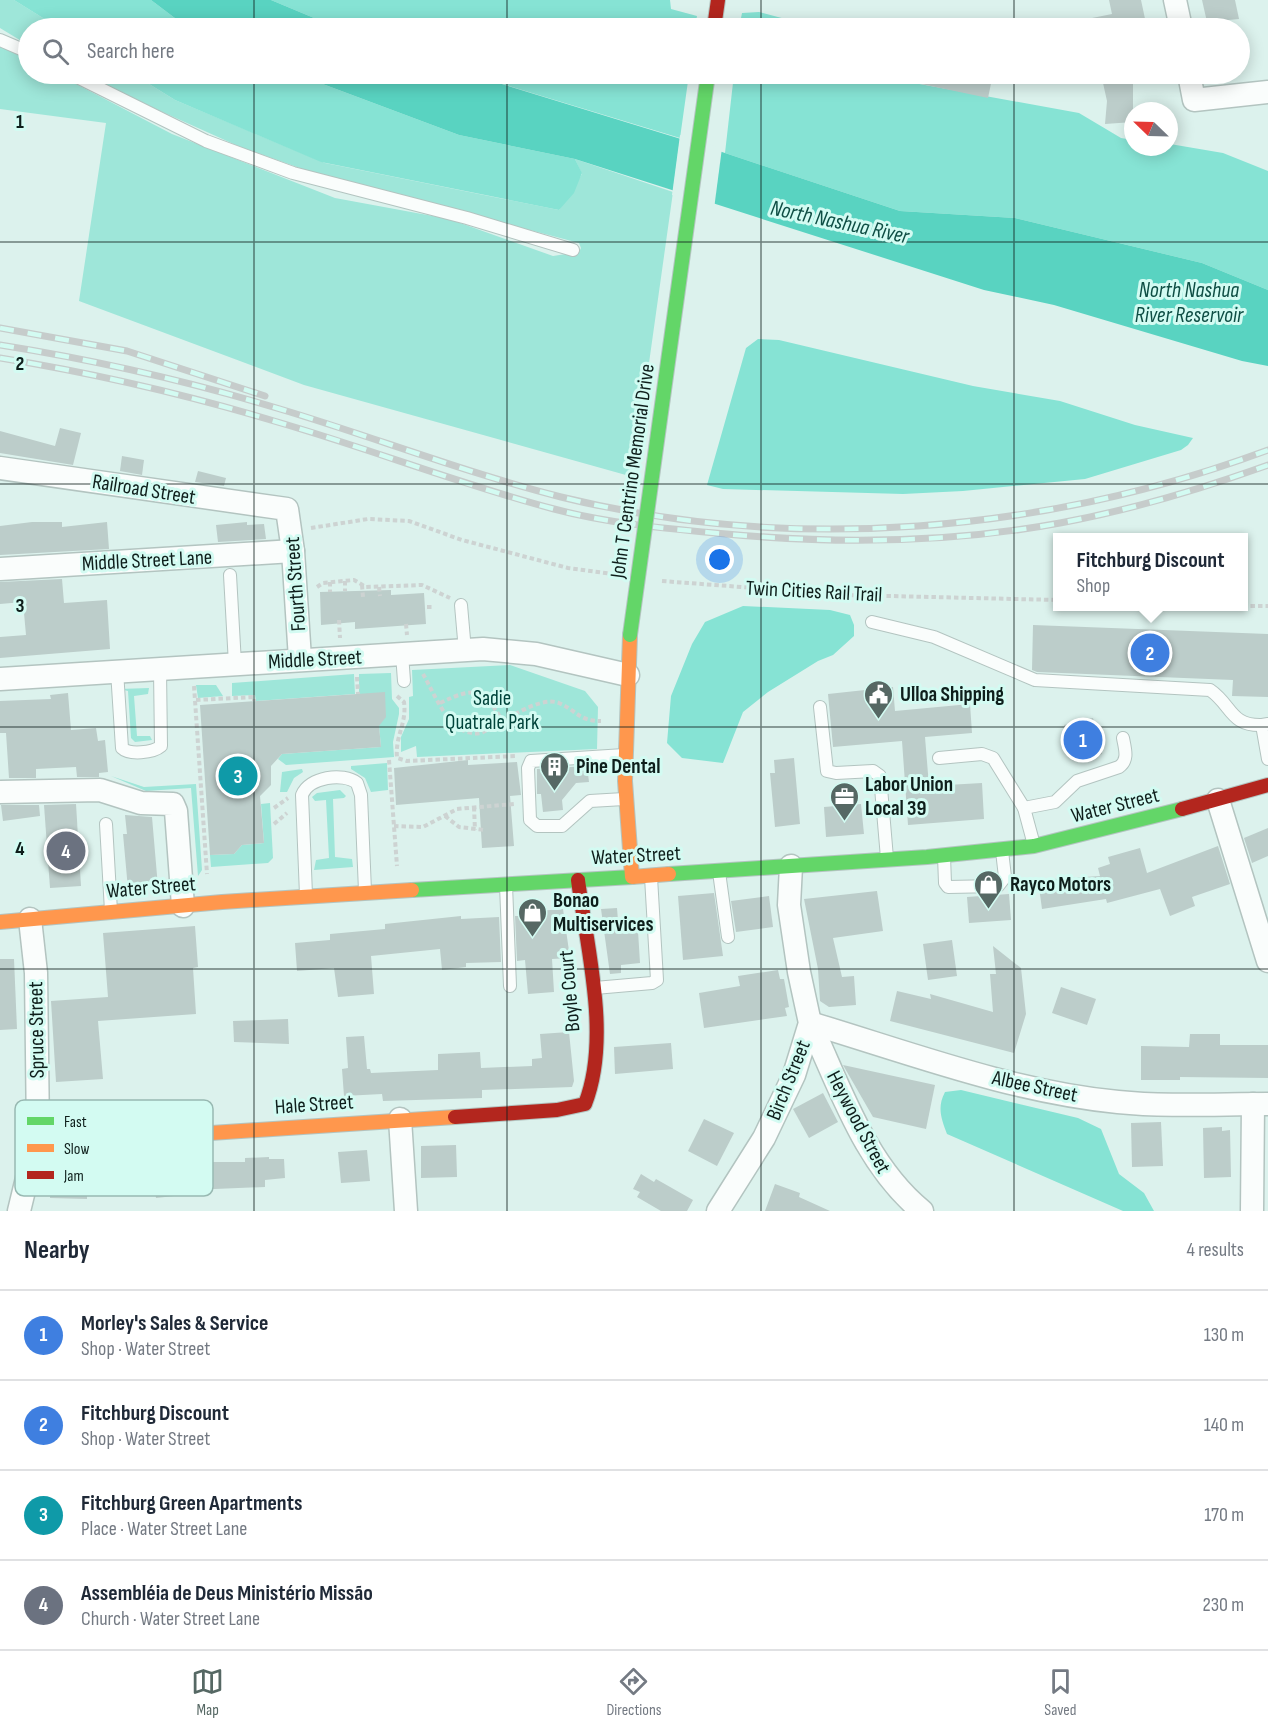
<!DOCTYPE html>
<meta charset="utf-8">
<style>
:root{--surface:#fff;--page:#f6f6f7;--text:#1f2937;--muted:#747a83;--line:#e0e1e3;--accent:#566864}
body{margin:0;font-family:"Sofia Sans Condensed",sans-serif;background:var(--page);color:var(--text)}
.compass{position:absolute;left:1124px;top:102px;width:54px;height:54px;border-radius:50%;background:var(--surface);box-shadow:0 3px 15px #0003;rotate:293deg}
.you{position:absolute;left:720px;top:560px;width:21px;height:21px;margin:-15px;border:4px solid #fff;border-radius:50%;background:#1a73e8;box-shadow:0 0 0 9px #1a73e833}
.badge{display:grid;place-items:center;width:39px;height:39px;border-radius:50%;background:var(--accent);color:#fff;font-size:20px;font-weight:700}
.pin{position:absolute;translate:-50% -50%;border:3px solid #fff;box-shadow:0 2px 6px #0006}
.popup{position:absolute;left:1053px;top:533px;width:195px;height:78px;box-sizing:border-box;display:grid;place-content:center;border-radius:0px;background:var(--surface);filter:drop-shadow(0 2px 4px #0005);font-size:20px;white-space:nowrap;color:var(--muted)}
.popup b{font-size:22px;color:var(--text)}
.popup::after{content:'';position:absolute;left:50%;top:100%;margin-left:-12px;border:12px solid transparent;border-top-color:var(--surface)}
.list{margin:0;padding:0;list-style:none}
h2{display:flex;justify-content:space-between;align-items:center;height:78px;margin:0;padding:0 24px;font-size:26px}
h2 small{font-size:20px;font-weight:400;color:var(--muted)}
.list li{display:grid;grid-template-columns:39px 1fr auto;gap:18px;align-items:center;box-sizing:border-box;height:90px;padding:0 24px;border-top:2px solid var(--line)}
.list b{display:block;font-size:22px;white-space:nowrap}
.list p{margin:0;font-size:20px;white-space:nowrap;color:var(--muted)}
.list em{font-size:20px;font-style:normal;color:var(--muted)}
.icon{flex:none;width:33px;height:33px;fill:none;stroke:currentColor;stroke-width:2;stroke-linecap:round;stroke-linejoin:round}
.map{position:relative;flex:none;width:1268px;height:1211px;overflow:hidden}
.search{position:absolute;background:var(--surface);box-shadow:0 3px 15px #0003;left:18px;right:18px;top:18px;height:66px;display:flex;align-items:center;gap:15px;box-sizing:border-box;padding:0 21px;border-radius:33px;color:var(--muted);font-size:22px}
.sheet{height:438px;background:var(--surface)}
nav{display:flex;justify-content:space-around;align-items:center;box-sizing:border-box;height:84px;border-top:2px solid var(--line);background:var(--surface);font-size:16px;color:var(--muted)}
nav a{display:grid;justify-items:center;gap:3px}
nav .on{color:var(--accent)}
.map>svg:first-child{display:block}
</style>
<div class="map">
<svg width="1268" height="1211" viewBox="0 0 1268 1211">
<rect width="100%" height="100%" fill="#dcf2ed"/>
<!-- green -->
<g fill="#9ee6d9">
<polygon points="0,0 14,0 59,28 28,28 28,45 0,28"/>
<polygon points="0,46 28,60 28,74 57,74 172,134 335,198 449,219 553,256 579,252 581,248 579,243 311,172 238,146 78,74 133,74 175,100 325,163 559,210 582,174 575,159 673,192 633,477 304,385 79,301 106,123 0,109"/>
<polygon points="510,665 585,691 598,707 597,749 417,757 416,746 401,752 401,737 409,719 409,697 413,696 412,670"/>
<polygon points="391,673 392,699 399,708 399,714 393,742 394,757 286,765 278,759 282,754 381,747 379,726 359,694 359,674"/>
<polygon points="354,674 355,694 256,701 255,695 232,696 232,683"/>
<polygon points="196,685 216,685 223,696 198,698"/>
<polygon points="149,688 148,694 134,696 137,736 150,736 152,740 135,742 131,738 128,691 119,689"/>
<polygon points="387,763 388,790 371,792 365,778 351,769 351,766"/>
<polygon points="302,769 303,772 294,778 287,792 280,792 282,772"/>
<polygon points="111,776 144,787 196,784 202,870 198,876 191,788 146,791"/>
<polygon points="340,790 346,796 344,798 333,799 335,857 352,859 353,867 314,870 316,860 329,858 326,800 315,801 312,797 317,793"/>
<polygon points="270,803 273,858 268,863 211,867 210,855 234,854 242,845 264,843 261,804"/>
</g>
<!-- forest -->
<g fill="#86e3d4">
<polygon points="14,0 151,0 188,28 59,28"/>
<polygon points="271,0 670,0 671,9 697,16 695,28 338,28"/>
<polygon points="759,12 819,28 820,28 739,28 742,13"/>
<polygon points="133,74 296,74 459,135 575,159 582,173 574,193 559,210 321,162 175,100"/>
<polygon points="469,74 689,74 680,138 473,75"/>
<polygon points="734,74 915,74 914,83 1079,113 1121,138 1133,140 1133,147 1169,147 1170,144 1223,153 1268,171 1268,290 1202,263 1015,218 900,211 725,153"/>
<polygon points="758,339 779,340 973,386 1060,401 1135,425 1193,438 1188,445 1181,450 1085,479 963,491 903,494 723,489 707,485 746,348"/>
<polygon points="743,606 830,610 850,615 854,625 854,636 833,655 818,661 768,692 743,712 723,763 682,758 667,743 671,696 692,644 705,622"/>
<path d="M961 1090 1078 1118 1101 1129 1119 1174 1144 1193 1154 1211H1123L947 1134C941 1118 937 1107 945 1092Z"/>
</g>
<!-- water -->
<g fill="#59d3c1">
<polygon points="151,0 271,0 338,28 188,28"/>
<polygon points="296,74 469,74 707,147 900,211 1015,218 1202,263 1268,290 1268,366 1242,361 1054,305 984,290 575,159 459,135"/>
</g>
<!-- pier -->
<polygon fill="#dcf2ed" points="680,135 722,148 714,209 672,195"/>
<!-- building -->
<g fill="#bccdca">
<polygon points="1109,0 1141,0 1147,28 1082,28 1082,20 1112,14"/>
<polygon points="1202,0 1235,0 1239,19 1207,22"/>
<polygon points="908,74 993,74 988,98 907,81"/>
<polygon points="1101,74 1133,74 1133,122 1105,124 1107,101"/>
<polygon points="60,428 81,433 73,465 0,453 0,431 55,446"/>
<polygon points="122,456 144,460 142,475 120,471"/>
<polygon points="198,471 226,478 224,486 195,482"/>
<polygon points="32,522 62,522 62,527 107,522 109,549 0,555 0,526"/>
<polygon points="247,522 247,525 264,524 266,539 218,542 216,525"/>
<polygon points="62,579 64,603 107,600 110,649 0,658 0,637 26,635 23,602 0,604 0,582"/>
<polygon points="391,590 391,595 424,593 426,624 355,629 355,622 321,625 320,592"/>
<polygon points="1033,625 1268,634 1268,697 1232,696 1233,680 1037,672 1032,670"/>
<polygon points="893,687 895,711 970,704 972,733 925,737 929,786 982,783 984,819 908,825 902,741 833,747 828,694"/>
<polygon points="385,692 386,717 379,726 381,747 282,754 271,766 271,785 260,796 264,843 242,845 234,854 210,855 200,705"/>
<polygon points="68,693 71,730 96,728 98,741 105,740 108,772 99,773 99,777 77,777 76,767 36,769 36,778 9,778 6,733 0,733 0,701 51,699 50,695"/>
<polygon points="1093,718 1102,754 1073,761 1064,725"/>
<polygon points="794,758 800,824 775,827 770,773 775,773 774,760"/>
<polygon points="468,760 468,765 517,762 521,795 510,796 514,846 482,848 479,798 396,805 394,768"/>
<polygon points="587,766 589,782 576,783 562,800 563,810 543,812 541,794 537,794 537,769"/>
<polygon points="76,804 81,886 50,888 44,805"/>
<polygon points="861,804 864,834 826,837 824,807"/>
<polygon points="1,805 39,805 40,816 3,821"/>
<polygon points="125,815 152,817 158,887 128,889 123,834 127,834"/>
<polygon points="1268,828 1268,856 1252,863 1244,838"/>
<polygon points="1218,846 1230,884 1192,897 1195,906 1170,916 1160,889 1107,903 1106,899 1042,909 1038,880 1100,876 1098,868 1110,864 1108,857 1140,848 1147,873"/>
<polygon points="877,891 883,931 833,938 842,977 854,976 856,1005 829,1007 820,1001 818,969 804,899"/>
<polygon points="714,893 723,956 683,960 678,896"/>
<polygon points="1009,894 1011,920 969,923 967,897"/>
<polygon points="769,896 773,927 736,932 731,901"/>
<polygon points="538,907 538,911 563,909 570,958 552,959 554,992 528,994 525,960 517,961 515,916 522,916 522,908"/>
<polygon points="617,908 619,933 638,931 640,963 621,965 621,973 610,974 601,909"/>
<polygon points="461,916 461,919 499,917 501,962 466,963 466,967 442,970 440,949 371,956 374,994 338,997 334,968 297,971 295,943 330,940 330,934 385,929 385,924"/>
<polygon points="195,926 198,967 193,968 196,1014 98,1021 103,1079 56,1082 51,1001 108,997 103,933"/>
<polygon points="952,940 957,976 928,980 923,944"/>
<polygon points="993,946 1021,968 1026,1014 1014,1053 890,1021 897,991 931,999 930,994 993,1012 990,974 996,974"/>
<polygon points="0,959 14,959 17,1029 0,1030"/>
<polygon points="778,970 780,979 784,979 789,1007 785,1008 787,1016 704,1028 699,993 740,986 738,976"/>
<polygon points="1061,987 1096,999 1087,1025 1052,1013"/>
<polygon points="288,1019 289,1044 234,1042 233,1021"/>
<polygon points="569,1032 574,1081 572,1087 482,1090 482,1098 383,1101 382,1094 344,1096 342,1069 348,1068 346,1037 364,1036 367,1069 370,1069 371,1073 438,1070 438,1054 480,1052 481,1068 532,1066 532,1059 542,1058 540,1034"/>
<polygon points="1190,1034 1220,1034 1220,1045 1268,1045 1268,1078 1180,1077 1180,1080 1141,1080 1141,1046 1189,1047"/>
<polygon points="671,1043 673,1069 615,1074 614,1047"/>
<polygon points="843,1065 935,1085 926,1129 873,1117"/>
<polygon points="823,1093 838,1122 809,1138 793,1109"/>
<polygon points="704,1119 734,1133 717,1166 688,1151"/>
<polygon points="1161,1122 1163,1166 1132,1167 1131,1123"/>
<polygon points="1222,1127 1222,1131 1230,1130 1231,1177 1204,1178 1203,1128"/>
<polygon points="456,1145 457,1177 421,1178 421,1146"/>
<polygon points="367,1150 370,1181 341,1183 338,1152"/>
<polygon points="269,1157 269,1159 284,1159 285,1178 265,1180 265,1187 191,1190 192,1194 156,1198 152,1165 195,1159 212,1159 212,1162 245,1162 245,1158"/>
<polygon points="51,1164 83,1165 83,1173 98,1173 97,1194 87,1194 87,1199 50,1198"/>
<polygon points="641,1174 654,1182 656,1179 693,1200 687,1211 661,1211 637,1197 640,1192 633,1189"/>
<polygon points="775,1184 800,1193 799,1197 830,1211 765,1211"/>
</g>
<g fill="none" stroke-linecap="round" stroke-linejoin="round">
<defs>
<g id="lane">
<polyline points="0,40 28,52"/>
<polyline points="71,74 206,141 293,173 467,218 573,250"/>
<polyline points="230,575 235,664"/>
<polyline points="461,605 465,651"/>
<path d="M872 622 934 637 1035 680 1210 690C1232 705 1230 726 1262 725"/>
<polyline points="402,654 404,681"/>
<path d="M117 671 122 748C129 755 153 753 161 746L160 670"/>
<polyline points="820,707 827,771 836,773 873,771 880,776 887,858"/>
<polyline points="1268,724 1262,725 1268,759"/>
<polyline points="939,758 982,754 993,758 1024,808 1034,845"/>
<polyline points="624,799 590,801 562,826 537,826 530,820 528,768 531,761 624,755"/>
<path d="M1024 808 1055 802 1077 781 1119 767C1129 760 1125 749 1123 738"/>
<polyline points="106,824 111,911"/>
<polyline points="944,856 945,883 948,887 998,886 1005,877 1002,851"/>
<polyline points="719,872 728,937"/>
<polyline points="506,885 510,986"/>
<path d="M306 895 302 795C309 777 343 772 357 783L361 795 365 891"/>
<polyline points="595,988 652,983 657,980 651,877"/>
</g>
<g id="street">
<polyline points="1175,0 1181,28"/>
<polyline points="1189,74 1194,100 1268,92"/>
<polyline points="0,468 287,509 293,551 300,659"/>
<polyline points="0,569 293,551"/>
<polyline points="0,679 483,649 536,654 628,675"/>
<polyline points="0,792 100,790 141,803 173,804 176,811 183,906"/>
<polyline points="1218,800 1268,961"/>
<path d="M810 1023C910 1053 1013 1092 1118 1102 1167 1107 1218 1104 1268 1104"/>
<path d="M810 1023C840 1087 865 1165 922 1211"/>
<polyline points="400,1119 406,1211"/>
<polyline points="19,1211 38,1133 36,973 30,919"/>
<polyline points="718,1211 764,1138 794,1075 810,1023 799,972 789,905 791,866"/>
<polyline points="1252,1211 1253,1104"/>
</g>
<g id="fast">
<polyline points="669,874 927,857 1034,846 1182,809"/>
<polyline points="412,890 632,877"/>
</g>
<g id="slow">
<polyline points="630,635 625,781 632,877 669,874"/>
<polyline points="0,922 222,902 412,890"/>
<polyline points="38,1133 166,1136 455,1117"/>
</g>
<g id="jam">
<polyline points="714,28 718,0"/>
<polyline points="1182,809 1268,785"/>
<path d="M455 1117 557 1110 585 1104C611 1038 587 949 578 880"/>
</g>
</defs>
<!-- lane casing -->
<use href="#lane" stroke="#b3c4c0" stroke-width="14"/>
<!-- street casing -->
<use href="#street" stroke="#b3c4c0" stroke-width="25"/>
<!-- fast casing -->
<use href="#fast" stroke="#b3c4c0" stroke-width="16"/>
<!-- slow casing -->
<use href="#slow" stroke="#b3c4c0" stroke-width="16"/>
<!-- jam casing -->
<use href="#jam" stroke="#b3c4c0" stroke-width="16"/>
<!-- path -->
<g stroke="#cdd3d2" stroke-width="4" stroke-dasharray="4.5 3" stroke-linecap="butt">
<polyline points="311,528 368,519 409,521 462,540 568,568 613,574"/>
<polyline points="345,581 345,591"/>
<polyline points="662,581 847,595 1057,600"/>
<polyline points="330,582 330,592"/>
<polyline points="362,585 363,597"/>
<polyline points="317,587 323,583 354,580 366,587 422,585 450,598"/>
<polyline points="379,587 380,596"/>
<polyline points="1243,606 1268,606"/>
<polyline points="427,607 433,607"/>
<polyline points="339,620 340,638"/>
<polyline points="406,624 407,635"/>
<path d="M423 674C436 696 450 738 481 733 500 724 539 695 559 703 577 711 579 721 601 721"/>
<polyline points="357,677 358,694"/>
<polyline points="194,686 207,874"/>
<path d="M397 696 404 702C407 724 395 735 397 758L407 761 516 756"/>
<polyline points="196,700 254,697 254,701"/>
<path d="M440 703C476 686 483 688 503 722"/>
<polyline points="389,760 397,866"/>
<polyline points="474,807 475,830"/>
<polyline points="274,808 288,798"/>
<polyline points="445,816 459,827 484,830"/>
<polyline points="274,824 287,813"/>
<polyline points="394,826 423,827 457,809 514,804"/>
</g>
<!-- lane -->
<use href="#lane" stroke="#fafdfc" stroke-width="12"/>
<!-- street -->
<use href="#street" stroke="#fafdfc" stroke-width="22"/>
<!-- fast -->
<use href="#fast" stroke="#63d668" stroke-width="14"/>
<!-- slow -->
<use href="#slow" stroke="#ff974d" stroke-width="14"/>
<!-- jam -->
<use href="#jam" stroke="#b3261e" stroke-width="14"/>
<defs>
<g id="rail">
<polyline points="0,328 127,351 265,396"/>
<path d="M0 345C95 360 188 381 280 409 374 437 466 473 561 497 793 554 1045 533 1268 450"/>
<path d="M0 358C93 373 184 394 274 421 368 448 459 484 554 509 607 523 661 528 715 533 829 544 947 544 1060 523 1131 510 1201 489 1268 465"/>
</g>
</defs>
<!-- rail casing -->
<use href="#rail" stroke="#c6cccb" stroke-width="7"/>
<!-- rail -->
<use href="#rail" stroke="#d3fbf2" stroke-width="4.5" stroke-dasharray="14" stroke-linecap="butt"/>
<defs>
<polyline id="fast-bridge" points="630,635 708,74"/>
</defs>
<!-- fast-bridge casing -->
<use href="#fast-bridge" stroke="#b3c4c0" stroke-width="16" stroke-linecap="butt"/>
<!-- fast-bridge -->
<use href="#fast-bridge" stroke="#63d668" stroke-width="14"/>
</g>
<!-- grid -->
<path fill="none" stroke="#0e1e1b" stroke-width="1.5" stroke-opacity="0.55" d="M254 0V28M507 0V28M761 0V28M1014 0V28M254 74V1211M507 74V1211M761 74V1211M1014 74V1211M0 242H1268M0 484H1268M0 727H1268M0 969H1268"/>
<!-- icons -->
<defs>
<symbol id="civic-pin" viewBox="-11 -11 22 30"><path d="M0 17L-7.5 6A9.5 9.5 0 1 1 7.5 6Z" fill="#566864" stroke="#d3fbf2"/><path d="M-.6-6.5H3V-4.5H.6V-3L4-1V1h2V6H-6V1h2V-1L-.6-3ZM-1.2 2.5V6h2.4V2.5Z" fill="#fff"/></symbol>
<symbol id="building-pin" viewBox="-11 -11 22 30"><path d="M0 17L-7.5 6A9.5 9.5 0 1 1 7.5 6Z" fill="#566864" stroke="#d3fbf2"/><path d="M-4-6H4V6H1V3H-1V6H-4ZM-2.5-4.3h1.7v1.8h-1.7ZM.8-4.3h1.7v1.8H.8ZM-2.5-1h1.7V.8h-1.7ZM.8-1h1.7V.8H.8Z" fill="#fff"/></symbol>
<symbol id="office-pin" viewBox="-11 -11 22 30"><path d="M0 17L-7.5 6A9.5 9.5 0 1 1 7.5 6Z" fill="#566864" stroke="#d3fbf2"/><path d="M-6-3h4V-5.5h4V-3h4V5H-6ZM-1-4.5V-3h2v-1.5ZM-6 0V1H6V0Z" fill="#fff"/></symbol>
<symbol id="shop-pin" viewBox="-11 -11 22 30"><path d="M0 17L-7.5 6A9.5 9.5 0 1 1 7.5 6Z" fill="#566864" stroke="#d3fbf2"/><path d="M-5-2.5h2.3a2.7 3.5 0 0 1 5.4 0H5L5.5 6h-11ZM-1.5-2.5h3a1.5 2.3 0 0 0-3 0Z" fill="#fff"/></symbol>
</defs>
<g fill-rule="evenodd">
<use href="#civic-pin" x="862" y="678" width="33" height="45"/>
<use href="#building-pin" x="538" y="750" width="33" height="45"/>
<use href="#office-pin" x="828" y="780" width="33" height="45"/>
<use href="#shop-pin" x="972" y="868" width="33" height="45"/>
<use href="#shop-pin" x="516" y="896" width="33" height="45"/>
</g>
<g text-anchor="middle" stroke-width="6" stroke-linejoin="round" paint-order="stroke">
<!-- street labels -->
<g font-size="21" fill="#0e1e1b" stroke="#d3fbf2">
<text transform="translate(632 471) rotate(-82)" y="7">John T Centrino Memorial Drive</text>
<text transform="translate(144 489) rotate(9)" y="7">Railroad Street</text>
<text transform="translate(147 560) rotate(-3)" y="7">Middle Street Lane</text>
<text transform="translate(295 584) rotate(-94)" y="7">Fourth Street</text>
<text transform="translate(814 591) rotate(3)" y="7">Twin Cities Rail Trail</text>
<text transform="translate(315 659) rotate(-3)" y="7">Middle Street</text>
<text transform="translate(1115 805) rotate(-14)" y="7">Water Street</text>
<text transform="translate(636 855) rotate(-3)" y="7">Water Street</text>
<text transform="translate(151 887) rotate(-5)" y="7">Water Street</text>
<text transform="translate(569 991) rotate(-95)" y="7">Boyle Court</text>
<text transform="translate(36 1030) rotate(-91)" y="7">Spruce Street</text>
<text transform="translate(788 1080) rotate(-68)" y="7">Birch Street</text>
<text transform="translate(1035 1086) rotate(12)" y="7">Albee Street</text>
<text transform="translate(314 1104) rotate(-4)" y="7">Hale Street</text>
<text transform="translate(859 1122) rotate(62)" y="7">Heywood Street</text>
</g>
<!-- poi labels -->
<g font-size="21" font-weight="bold" fill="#0e1e1b" stroke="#d3fbf2" text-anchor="start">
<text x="900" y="701">Ulloa Shipping</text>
<text x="576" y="773">Pine Dental</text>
<text x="865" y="791">Labor Union<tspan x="865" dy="24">Local 39</tspan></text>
<text x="1010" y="891">Rayco Motors</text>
<text x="553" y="907">Bonao<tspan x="553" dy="24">Multiservices</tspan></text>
</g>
<!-- park labels -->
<g font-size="21" fill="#00433a" stroke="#d3fbf2">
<text x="492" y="705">Sadie<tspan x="492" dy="24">Quatrale Park</tspan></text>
</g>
<!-- water labels -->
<g font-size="22" font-style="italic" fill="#0e4e44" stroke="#d3fbf2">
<text transform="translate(840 221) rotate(12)" y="8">North Nashua River</text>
<text x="1189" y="297">North Nashua<tspan x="1189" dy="25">River Reservoir</tspan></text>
</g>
</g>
<!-- legend -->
<rect x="15" y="1100" width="198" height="96" rx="9" fill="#d3fbf2" stroke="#98b9b2" stroke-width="1.5"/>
<rect x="27" y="1117" width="27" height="8" fill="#63d668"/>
<rect x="27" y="1144" width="27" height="8" fill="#ff974d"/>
<rect x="27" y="1171" width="27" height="8" fill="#b3261e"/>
<g font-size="16" fill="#0e1e1b">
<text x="64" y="1127">Fast</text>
<text x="64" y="1154">Slow</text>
<text x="64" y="1181">Jam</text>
</g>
<g font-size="20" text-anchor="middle" font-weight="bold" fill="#0e1e1b" stroke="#d3fbf2" stroke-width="6" stroke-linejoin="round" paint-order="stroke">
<text x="20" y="128">1</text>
<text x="20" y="370">2</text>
<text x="20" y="612">3</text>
<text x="20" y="855">4</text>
</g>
</svg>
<svg class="compass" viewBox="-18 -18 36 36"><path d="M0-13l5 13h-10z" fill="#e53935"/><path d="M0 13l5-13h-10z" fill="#747a83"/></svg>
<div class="you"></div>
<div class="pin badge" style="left:1083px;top:740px;background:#3f7fe0">1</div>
<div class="pin badge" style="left:1150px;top:653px;background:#3f7fe0">2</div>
<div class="popup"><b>Fitchburg Discount</b>Shop</div>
<div class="pin badge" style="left:238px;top:776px;background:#0f9aa8">3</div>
<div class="pin badge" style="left:66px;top:851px;background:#6b7280">4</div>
<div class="search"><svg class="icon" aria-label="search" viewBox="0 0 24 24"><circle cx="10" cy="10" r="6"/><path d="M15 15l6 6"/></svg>Search here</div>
</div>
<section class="sheet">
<h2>Nearby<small>4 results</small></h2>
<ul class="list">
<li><span class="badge" style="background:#3f7fe0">1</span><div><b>Morley's Sales &amp; Service</b><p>Shop · Water Street</p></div><em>130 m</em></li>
<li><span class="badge" style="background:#3f7fe0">2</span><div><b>Fitchburg Discount</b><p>Shop · Water Street</p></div><em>140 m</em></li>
<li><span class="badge" style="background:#0f9aa8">3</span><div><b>Fitchburg Green Apartments</b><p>Place · Water Street Lane</p></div><em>170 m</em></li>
<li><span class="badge" style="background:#6b7280">4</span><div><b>Assembléia de Deus Ministério Missão</b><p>Church · Water Street Lane</p></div><em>230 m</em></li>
</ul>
</section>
<nav>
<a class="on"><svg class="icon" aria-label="map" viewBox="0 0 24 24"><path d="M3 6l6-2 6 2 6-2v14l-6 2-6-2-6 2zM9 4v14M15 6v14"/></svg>Map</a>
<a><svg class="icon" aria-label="directions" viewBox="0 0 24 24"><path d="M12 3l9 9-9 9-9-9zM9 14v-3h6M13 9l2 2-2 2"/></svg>Directions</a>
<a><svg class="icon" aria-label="saved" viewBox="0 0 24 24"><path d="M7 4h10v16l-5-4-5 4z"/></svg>Saved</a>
</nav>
